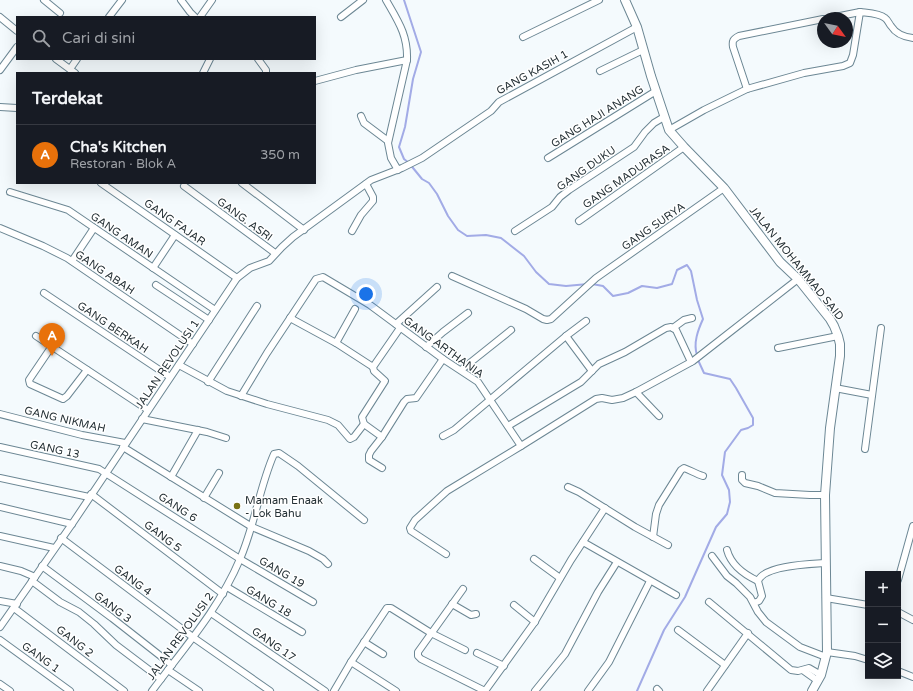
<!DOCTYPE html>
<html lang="id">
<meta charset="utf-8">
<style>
:root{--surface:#171b24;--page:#242831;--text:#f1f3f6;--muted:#9ea1a6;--line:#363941;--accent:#787214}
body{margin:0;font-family:"Varela Round",sans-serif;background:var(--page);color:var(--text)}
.controls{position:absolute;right:12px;bottom:12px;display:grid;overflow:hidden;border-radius:0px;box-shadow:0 4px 16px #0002}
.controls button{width:36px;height:36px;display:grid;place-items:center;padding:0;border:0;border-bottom:1px solid var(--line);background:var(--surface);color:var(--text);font:20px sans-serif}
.compass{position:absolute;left:817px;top:12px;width:36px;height:36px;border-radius:50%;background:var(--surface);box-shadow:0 4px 16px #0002;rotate:123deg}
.you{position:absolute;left:366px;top:294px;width:14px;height:14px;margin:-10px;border:3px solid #fff;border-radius:50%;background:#1a73e8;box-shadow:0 0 0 6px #1a73e833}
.badge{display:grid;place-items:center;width:26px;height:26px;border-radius:50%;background:var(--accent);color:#fff;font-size:13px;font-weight:700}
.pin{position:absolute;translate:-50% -33px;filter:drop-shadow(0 1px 2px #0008)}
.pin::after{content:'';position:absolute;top:21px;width:14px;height:12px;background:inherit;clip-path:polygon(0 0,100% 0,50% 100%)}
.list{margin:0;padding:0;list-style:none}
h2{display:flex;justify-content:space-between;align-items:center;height:52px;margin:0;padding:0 16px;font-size:17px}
h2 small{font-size:13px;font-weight:400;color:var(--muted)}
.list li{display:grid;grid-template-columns:26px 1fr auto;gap:12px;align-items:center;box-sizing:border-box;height:60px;padding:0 16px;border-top:1px solid var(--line)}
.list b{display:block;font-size:15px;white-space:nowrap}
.list p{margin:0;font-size:13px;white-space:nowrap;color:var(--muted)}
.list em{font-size:13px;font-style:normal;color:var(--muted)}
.icon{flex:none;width:22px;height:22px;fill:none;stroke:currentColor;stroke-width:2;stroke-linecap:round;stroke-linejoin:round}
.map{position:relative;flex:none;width:913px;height:691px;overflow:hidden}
.search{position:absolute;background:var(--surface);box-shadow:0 4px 16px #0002;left:16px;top:16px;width:300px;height:44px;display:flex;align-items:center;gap:10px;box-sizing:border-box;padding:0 14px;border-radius:0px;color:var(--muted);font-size:15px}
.panel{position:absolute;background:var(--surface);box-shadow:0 4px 16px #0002;left:16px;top:72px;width:300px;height:112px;border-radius:0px}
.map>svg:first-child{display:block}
</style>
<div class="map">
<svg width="913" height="691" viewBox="0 0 913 691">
<rect width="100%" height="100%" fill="#f4fafd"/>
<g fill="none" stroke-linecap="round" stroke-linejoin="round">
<!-- stream -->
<g stroke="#a2abe6" stroke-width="2">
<polyline points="404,0 421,52 413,79 405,127 399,147 404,159 409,163 422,179 429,183 437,194 448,216 458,230 467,236 486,235 501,238 524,256 536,272 549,284 566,286 588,284"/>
<path d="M592 284 603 286 613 296 628 293 642 286 657 288 672 284 677 270 687 265 691 271 697 300 703 319C698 330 693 343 697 355"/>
<polyline points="637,691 664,630 685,597 716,527 727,514 730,502 729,490 722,475 725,452 741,430 748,428 753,425 753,418 736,388 730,379 704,373 698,360"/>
</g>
<defs>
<g id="street">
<polyline points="44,0 60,13"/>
<polyline points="181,0 190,12 195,17"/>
<path d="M386 0C398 21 408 35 407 60L388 143 391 158 398 170"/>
<polyline points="0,17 17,31"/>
<polyline points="109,17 122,0"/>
<polyline points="200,17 212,0"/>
<polyline points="341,17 363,0"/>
<polyline points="830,18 860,12"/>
<polyline points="523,37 599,0"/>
<polyline points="56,59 75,73"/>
<polyline points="258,59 266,70 266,73"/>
<polyline points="70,69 77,59"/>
<polyline points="0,70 17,47"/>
<polyline points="600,71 643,50"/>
<polyline points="203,73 210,59"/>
<polyline points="315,81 356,70 407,60"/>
<path d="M747 89 733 47C732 41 733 39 739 36L823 19"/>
<polyline points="0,107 17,108"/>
<polyline points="361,116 364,123 388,141"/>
<path d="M669 130 704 110 747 89 804 73 843 66 850 63 853 55 860 12C868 13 879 13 885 18 888 20 889 24 891 26 896 34 904 37 913 38"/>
<polyline points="548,158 656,91"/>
<polyline points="101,183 237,278"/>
<polyline points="242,183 304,230"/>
<polyline points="184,186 275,253"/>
<polyline points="10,192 68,210 215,310"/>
<polyline points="579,221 684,147"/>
<polyline points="0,228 43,246 67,258 193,344"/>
<polyline points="352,231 361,215 373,201 373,197 366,184"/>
<polyline points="515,231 552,207 560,197 569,190 634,147 645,132 654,123 664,117"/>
<polyline points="72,261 94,228"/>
<polyline points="153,268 175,235"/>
<polyline points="452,276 526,309 543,319 547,320 551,319 596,278 724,188"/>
<polyline points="156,285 209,320"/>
<polyline points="44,293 170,377"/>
<polyline points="290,318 336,343 373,367"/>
<polyline points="396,324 437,287"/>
<polyline points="673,328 684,320 692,318"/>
<polyline points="36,336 148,410"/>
<polyline points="566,336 592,371"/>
<polyline points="336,343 355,309"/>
<polyline points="52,346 29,380 30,384 63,399 67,396 87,370"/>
<polyline points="426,347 443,332 468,313"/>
<polyline points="778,348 838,336"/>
<polyline points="179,365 227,391 267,404 328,420 338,425 350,439 354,437 364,424"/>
<polyline points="461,370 511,330"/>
<polyline points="208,382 257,306"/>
<polyline points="835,388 872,395"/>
<polyline points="636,392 659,416"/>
<polyline points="241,396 267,353 316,279 323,277 370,305 443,359 478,382 521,446 596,399 602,398 612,400 623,398 636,392 693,361 798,279"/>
<polyline points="0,414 82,435 125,443"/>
<polyline points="142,419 207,432 226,438"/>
<polyline points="508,426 581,382 599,364 625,352 666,328 671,327 676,330 691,362"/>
<polyline points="443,436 454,430 566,336 586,321"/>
<polyline points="382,437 364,424 362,417 385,381 374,371 373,367 400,328"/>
<polyline points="0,447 99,469 240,559 313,602"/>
<polyline points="123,447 252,527 309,551 323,559 328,564"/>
<polyline points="865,449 881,328"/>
<polyline points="382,468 369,460 369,455 371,451 382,437 404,402 407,399 416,398 443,359"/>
<polyline points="742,475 742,480 745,483 758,486 775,493 810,495 825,495"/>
<polyline points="171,477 198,430"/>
<polyline points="0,478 89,497"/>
<polyline points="568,487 579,492 635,527 668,545"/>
<polyline points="91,494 223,594"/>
<polyline points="204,498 219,473"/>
<polyline points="0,507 72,524"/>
<polyline points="0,536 54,548"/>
<path d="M653 537 656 514 659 505 681 470 684 468C690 470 696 474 703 476"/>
<polyline points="61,538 194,638 270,691"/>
<polyline points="583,542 676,595"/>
<path d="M727 550C731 565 745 575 758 581"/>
<polyline points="446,554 411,531 410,528 415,520 447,491 521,446"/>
<polyline points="712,556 727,576 736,583 750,597 758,612 766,622 800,647 826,657"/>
<polyline points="534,559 560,578"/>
<polyline points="0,566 21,571 35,577"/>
<polyline points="42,566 112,618 172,665"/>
<polyline points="898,580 913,526"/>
<polyline points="32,581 60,602 79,612 94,624 116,645 161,679"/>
<polyline points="227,587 302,632"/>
<polyline points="463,589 418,652 418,656 421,659 485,691"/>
<polyline points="826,598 868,605"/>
<polyline points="0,601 17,604"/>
<polyline points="709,602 791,670 798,671 809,668 821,675"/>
<path d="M754 603 759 601 762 596 758 581C764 565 811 564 826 563"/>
<polyline points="452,604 471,615 476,614"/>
<polyline points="514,605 535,622"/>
<polyline points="14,608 124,691"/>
<polyline points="898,612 913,620"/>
<polyline points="211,613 325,691"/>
<polyline points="0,627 72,524 237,278 250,268 269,261 282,247 293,237 371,180 402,168 422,158 491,111 499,102 637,27"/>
<polyline points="678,630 725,665"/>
<polyline points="0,640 70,691"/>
<polyline points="364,642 383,654"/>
<polyline points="827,652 855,656 868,660"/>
<polyline points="477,653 504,666"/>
<polyline points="351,662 396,691"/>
<polyline points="168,670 199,691"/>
<polyline points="804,671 818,681"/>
<polyline points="898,671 913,677"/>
<polyline points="0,684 10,691"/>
<polyline points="657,689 659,691"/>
<path d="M152 691C184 648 219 609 240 559 255 525 259 488 274 454L279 453 298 466 364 520"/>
<polyline points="334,691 351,662 387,608 391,608 431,633 465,650"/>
<polyline points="485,691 534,623 571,560 605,508"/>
<polyline points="535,691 565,654 598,592 617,562"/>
<polyline points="588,691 609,662 650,581"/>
<polyline points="707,691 748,633"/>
</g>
<polyline id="secondary" points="625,0 637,27 651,76 669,130 684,147 724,188 780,262 798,279 830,319 834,326 838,336 840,344 840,356 830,428 825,495 827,652 821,675 812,691"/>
</defs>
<!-- street casing -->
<use href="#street" stroke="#6c8794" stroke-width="8"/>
<!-- secondary casing -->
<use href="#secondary" stroke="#6c8794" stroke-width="10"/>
<!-- street -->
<use href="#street" stroke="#fff" stroke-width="6"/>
<!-- secondary -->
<use href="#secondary" stroke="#fff" stroke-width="8"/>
</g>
<!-- markers -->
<circle fill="#787214" stroke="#fff" stroke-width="1.5" cx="237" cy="506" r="4"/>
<g text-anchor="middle" stroke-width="3" stroke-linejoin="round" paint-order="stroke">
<!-- street labels -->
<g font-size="11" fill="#253136" stroke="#fff">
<text transform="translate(532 72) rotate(-29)" y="4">GANG KASIH 1</text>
<text transform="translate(597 116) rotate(-32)" y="4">GANG HAJI ANANG</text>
<text transform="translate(586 168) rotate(-35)" y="4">GANG DUKU</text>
<text transform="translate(626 176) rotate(-35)" y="4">GANG MADURASA</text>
<text transform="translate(245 219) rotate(36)" y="4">GANG. ASRI</text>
<text transform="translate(175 222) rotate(35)" y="4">GANG FAJAR</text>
<text transform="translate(653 226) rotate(-35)" y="4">GANG SURYA</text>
<text transform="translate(122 235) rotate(34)" y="4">GANG AMAN</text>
<text transform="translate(797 263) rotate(51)" y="4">JALAN MOHAMMAD SAID</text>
<text transform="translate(105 272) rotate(34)" y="4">GANG ABAH</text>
<text transform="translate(113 327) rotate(34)" y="4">GANG BERKAH</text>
<text transform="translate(444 347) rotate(36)" y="4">GANG ARTHANIA</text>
<text transform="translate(167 364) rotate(-56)" y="4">JALAN REVOLUSI 1</text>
<text transform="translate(65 419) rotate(13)" y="4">GANG NIKMAH</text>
<text transform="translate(55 449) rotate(12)" y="4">GANG 13</text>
<text transform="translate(178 507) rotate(33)" y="4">GANG 6</text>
<text transform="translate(163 536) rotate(37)" y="4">GANG 5</text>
<text transform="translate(282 572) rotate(30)" y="4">GANG 19</text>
<text transform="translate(133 580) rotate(37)" y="4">GANG 4</text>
<text transform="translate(269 601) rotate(31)" y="4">GANG 18</text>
<text transform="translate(113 607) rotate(37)" y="4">GANG 3</text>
<text transform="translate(180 636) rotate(-54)" y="4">JALAN REVOLUSI 2</text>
<text transform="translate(75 641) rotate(38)" y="4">GANG 2</text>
<text transform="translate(274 644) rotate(35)" y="4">GANG 17</text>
<text transform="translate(41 657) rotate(36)" y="4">GANG 1</text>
</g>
<!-- poi labels -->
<g font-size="11" fill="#253136" stroke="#fff" text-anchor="start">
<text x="245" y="504">Mamam Enaak<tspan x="245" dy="13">- Lok Bahu</tspan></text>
</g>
</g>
</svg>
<div class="controls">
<button>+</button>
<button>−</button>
<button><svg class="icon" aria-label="layers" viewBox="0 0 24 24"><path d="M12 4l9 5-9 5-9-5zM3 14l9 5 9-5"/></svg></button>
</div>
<svg class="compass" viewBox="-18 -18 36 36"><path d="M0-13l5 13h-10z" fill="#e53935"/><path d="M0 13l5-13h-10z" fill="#9ea1a6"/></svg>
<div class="you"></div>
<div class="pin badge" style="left:52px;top:356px;background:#e8710a">A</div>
<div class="search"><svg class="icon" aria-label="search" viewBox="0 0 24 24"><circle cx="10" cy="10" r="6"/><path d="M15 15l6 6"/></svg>Cari di sini</div>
<section class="panel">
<h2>Terdekat<small></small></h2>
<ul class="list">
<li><span class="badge" style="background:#e8710a">A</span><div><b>Cha's Kitchen</b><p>Restoran · Blok A</p></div><em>350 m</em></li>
</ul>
</section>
</div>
